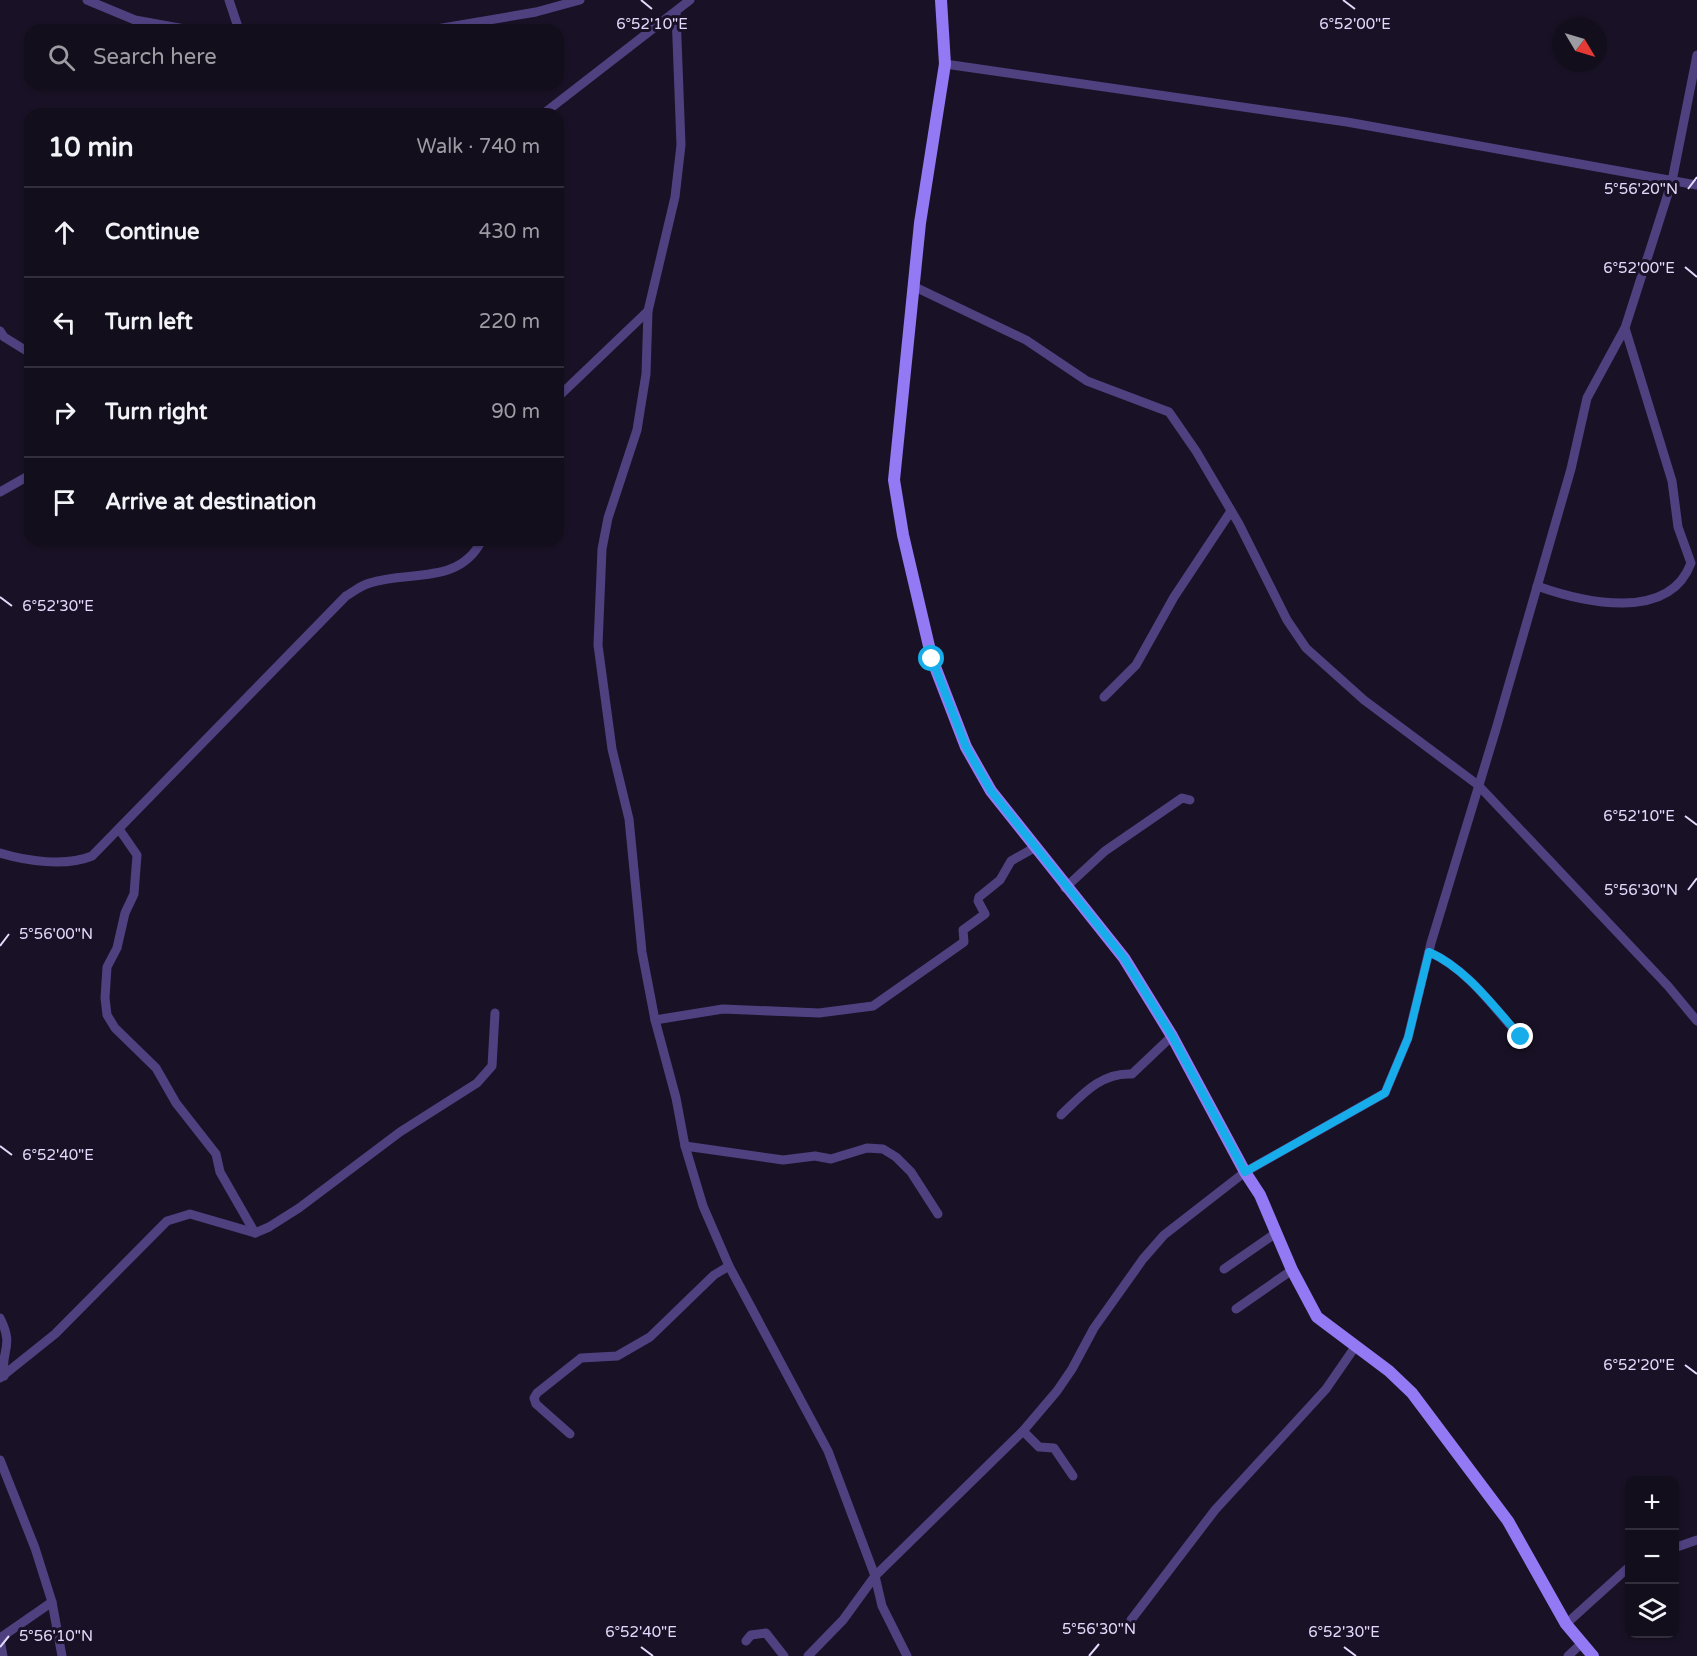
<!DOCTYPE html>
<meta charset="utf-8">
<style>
:root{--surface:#130e1c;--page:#1c1725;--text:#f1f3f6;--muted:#9d9ca3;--line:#322e3b}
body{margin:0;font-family:"Varela Round",sans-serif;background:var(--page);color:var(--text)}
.controls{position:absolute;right:18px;bottom:18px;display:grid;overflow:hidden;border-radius:12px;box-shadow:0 2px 4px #0004}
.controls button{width:54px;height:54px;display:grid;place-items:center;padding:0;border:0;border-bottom:2px solid var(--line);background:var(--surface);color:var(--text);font:30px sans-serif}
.compass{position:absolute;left:1553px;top:18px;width:54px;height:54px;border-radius:50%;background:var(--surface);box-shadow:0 2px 4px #0004;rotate:128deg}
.stop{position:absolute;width:18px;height:18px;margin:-14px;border:4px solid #17adea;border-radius:50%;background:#fff}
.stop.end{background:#17adea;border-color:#fff;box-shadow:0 2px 6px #0008}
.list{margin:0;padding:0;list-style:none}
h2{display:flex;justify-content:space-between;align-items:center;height:78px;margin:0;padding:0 24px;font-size:26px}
h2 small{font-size:20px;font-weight:400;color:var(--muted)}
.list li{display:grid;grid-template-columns:39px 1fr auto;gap:18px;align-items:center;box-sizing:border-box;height:90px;padding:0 24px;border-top:2px solid var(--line)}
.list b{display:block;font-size:22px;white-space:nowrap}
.list em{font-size:20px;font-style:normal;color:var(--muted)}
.icon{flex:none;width:33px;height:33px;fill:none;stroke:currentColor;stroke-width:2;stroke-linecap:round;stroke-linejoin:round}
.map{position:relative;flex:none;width:1697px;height:1656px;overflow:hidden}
.search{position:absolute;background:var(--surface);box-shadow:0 2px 4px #0004;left:24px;top:24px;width:540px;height:66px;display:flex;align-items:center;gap:15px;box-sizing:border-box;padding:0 21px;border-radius:18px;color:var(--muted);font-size:22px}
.panel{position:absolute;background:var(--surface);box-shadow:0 2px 4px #0004;left:24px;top:108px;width:540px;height:438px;border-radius:18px}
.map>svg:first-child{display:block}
</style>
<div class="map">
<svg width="1697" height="1656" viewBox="0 0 1697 1656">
<rect width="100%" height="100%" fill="#191226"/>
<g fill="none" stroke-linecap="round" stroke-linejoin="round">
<!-- street -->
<g stroke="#4f4180" stroke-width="9">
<polyline points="87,0 135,20 190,30"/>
<polyline points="229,0 239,30"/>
<polyline points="676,13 681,145 675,197 648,311 646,374 637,430 608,518 602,549 598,645 612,749 629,819 642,952 655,1020 676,1098 685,1146 703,1206 729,1266 828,1451 875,1576 882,1606 907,1656"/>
<polyline points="431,30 536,12 580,0"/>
<polyline points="945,64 1347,122 1697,185"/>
<polyline points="543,114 690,0"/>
<polyline points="915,287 1026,340 1087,381 1169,412 1196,451 1239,524 1287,620 1306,648 1364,700 1478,785 1668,986 1697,1021"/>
<polyline points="0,331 4,337 30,353"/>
<polyline points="558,397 648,311"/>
<polyline points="0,492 30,475"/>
<path d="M1537 586C1582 602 1669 623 1691 563L1678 527 1672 481 1625 328"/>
<polyline points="1104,697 1136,665 1174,597 1231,511"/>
<polyline points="119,829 137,855 134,894 125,913 117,948 107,967 105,998 107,1015 115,1028 156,1068 176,1103 216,1154 220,1172 255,1233"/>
<path d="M0 853C27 861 65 867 92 856L346 596C353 592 361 585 370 583 408 570 459 586 482 540"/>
<polyline points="1065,888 1105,851 1182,798 1190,800"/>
<path d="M1429 952C1467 969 1493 1006 1520 1037"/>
<polyline points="655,1020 723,1009 819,1013 873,1006 964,942 963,930 985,914 978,901 979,897 1000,880 1011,861 1034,848"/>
<path d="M1061 1115C1082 1095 1101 1072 1132 1074L1172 1036"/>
<polyline points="685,1146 783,1160 815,1156 831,1159 867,1148 883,1149 896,1157 911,1172 938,1214"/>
<polyline points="1224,1269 1276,1233"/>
<polyline points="1236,1309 1292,1270"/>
<path d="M0 1318C15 1347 0 1351 4 1376"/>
<polyline points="0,1378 55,1334 167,1221 190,1214 255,1233 269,1227 299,1208 400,1132 477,1083 492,1066 495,1013"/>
<polyline points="1023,1431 1039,1447 1054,1448 1073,1476"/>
<polyline points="570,1434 536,1404 534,1398 537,1393 581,1358 617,1356 650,1337 714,1275 729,1266"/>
<polyline points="0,1460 35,1548 52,1602 62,1656"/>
<polyline points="1674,1548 1697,1540"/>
<polyline points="1131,1620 1215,1510 1326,1389 1355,1347"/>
<polyline points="1566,1624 1630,1566"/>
<polyline points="0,1638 52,1602"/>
<polyline points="0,1640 3,1656"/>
<polyline points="746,1641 751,1635 766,1633 784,1656"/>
<polyline points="808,1656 843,1620 875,1576 1023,1431 1057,1391 1072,1369 1094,1328 1143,1259 1164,1235 1245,1172 1385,1093 1408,1038 1431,943 1496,729 1571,469 1587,398 1625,328 1672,181 1697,55"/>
<polyline points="1568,1656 1582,1643"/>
</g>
<!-- secondary -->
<polyline stroke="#9379f3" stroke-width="12" points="941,0 945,64 920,223 894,480 903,535 932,659 966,747 991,791 1124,958 1172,1036 1245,1172 1260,1195 1292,1270 1317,1317 1389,1371 1412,1393 1508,1521 1566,1624 1593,1656"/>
</g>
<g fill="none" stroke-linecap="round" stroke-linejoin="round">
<!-- route -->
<path stroke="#17adea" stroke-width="8" d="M932 659 966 747 991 791 1124 958 1172 1036 1245 1172 1385 1093 1408 1038 1429 952C1467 969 1493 1006 1521 1037"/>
</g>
<!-- ticks -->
<path fill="none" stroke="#e4d9fc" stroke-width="2" d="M641 0 652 9M1343 0 1355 9M1688 189 1697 177M1685 267 1697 277M0 597 12 606M1685 816 1697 825M1688 890 1697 878M0 946 9 934M0 1146 12 1155M1685 1365 1697 1374M0 1647 9 1636M641 1647 653 1656M1344 1647 1356 1656M1089 1656 1099 1644"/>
<g font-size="15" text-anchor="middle" fill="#e4d9fc" stroke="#191226" stroke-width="6" stroke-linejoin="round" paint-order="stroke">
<text x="652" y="29">6°52'10"E</text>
<text x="1355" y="29">6°52'00"E</text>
<text x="1641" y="194">5°56'20"N</text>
<text x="1639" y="273">6°52'00"E</text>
<text x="58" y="611">6°52'30"E</text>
<text x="1639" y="821">6°52'10"E</text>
<text x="1641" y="895">5°56'30"N</text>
<text x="56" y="939">5°56'00"N</text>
<text x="58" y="1160">6°52'40"E</text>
<text x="1639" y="1370">6°52'20"E</text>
<text x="1099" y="1634">5°56'30"N</text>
<text x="641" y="1637">6°52'40"E</text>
<text x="1344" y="1637">6°52'30"E</text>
<text x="56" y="1641">5°56'10"N</text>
</g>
</svg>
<div class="controls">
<button>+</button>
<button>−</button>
<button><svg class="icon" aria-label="layers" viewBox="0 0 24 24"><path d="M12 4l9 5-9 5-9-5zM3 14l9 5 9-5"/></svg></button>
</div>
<svg class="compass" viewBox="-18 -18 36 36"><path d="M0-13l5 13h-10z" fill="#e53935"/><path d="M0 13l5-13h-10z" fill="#9d9ca3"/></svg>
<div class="stop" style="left:932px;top:659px"></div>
<div class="stop end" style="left:1521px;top:1037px"></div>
<div class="search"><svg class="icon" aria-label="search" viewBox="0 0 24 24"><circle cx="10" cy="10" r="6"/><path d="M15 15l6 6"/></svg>Search here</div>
<section class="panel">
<h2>10 min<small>Walk · 740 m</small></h2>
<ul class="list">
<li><svg class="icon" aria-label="ahead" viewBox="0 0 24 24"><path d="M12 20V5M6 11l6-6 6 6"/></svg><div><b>Continue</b></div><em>430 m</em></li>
<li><svg class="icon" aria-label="left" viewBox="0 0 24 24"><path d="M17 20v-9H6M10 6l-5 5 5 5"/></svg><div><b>Turn left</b></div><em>220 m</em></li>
<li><svg class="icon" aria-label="right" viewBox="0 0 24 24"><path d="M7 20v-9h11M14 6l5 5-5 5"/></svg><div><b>Turn right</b></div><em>90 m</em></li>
<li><svg class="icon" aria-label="arrive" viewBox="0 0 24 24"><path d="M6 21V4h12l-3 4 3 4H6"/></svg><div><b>Arrive at destination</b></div></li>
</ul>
</section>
</div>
